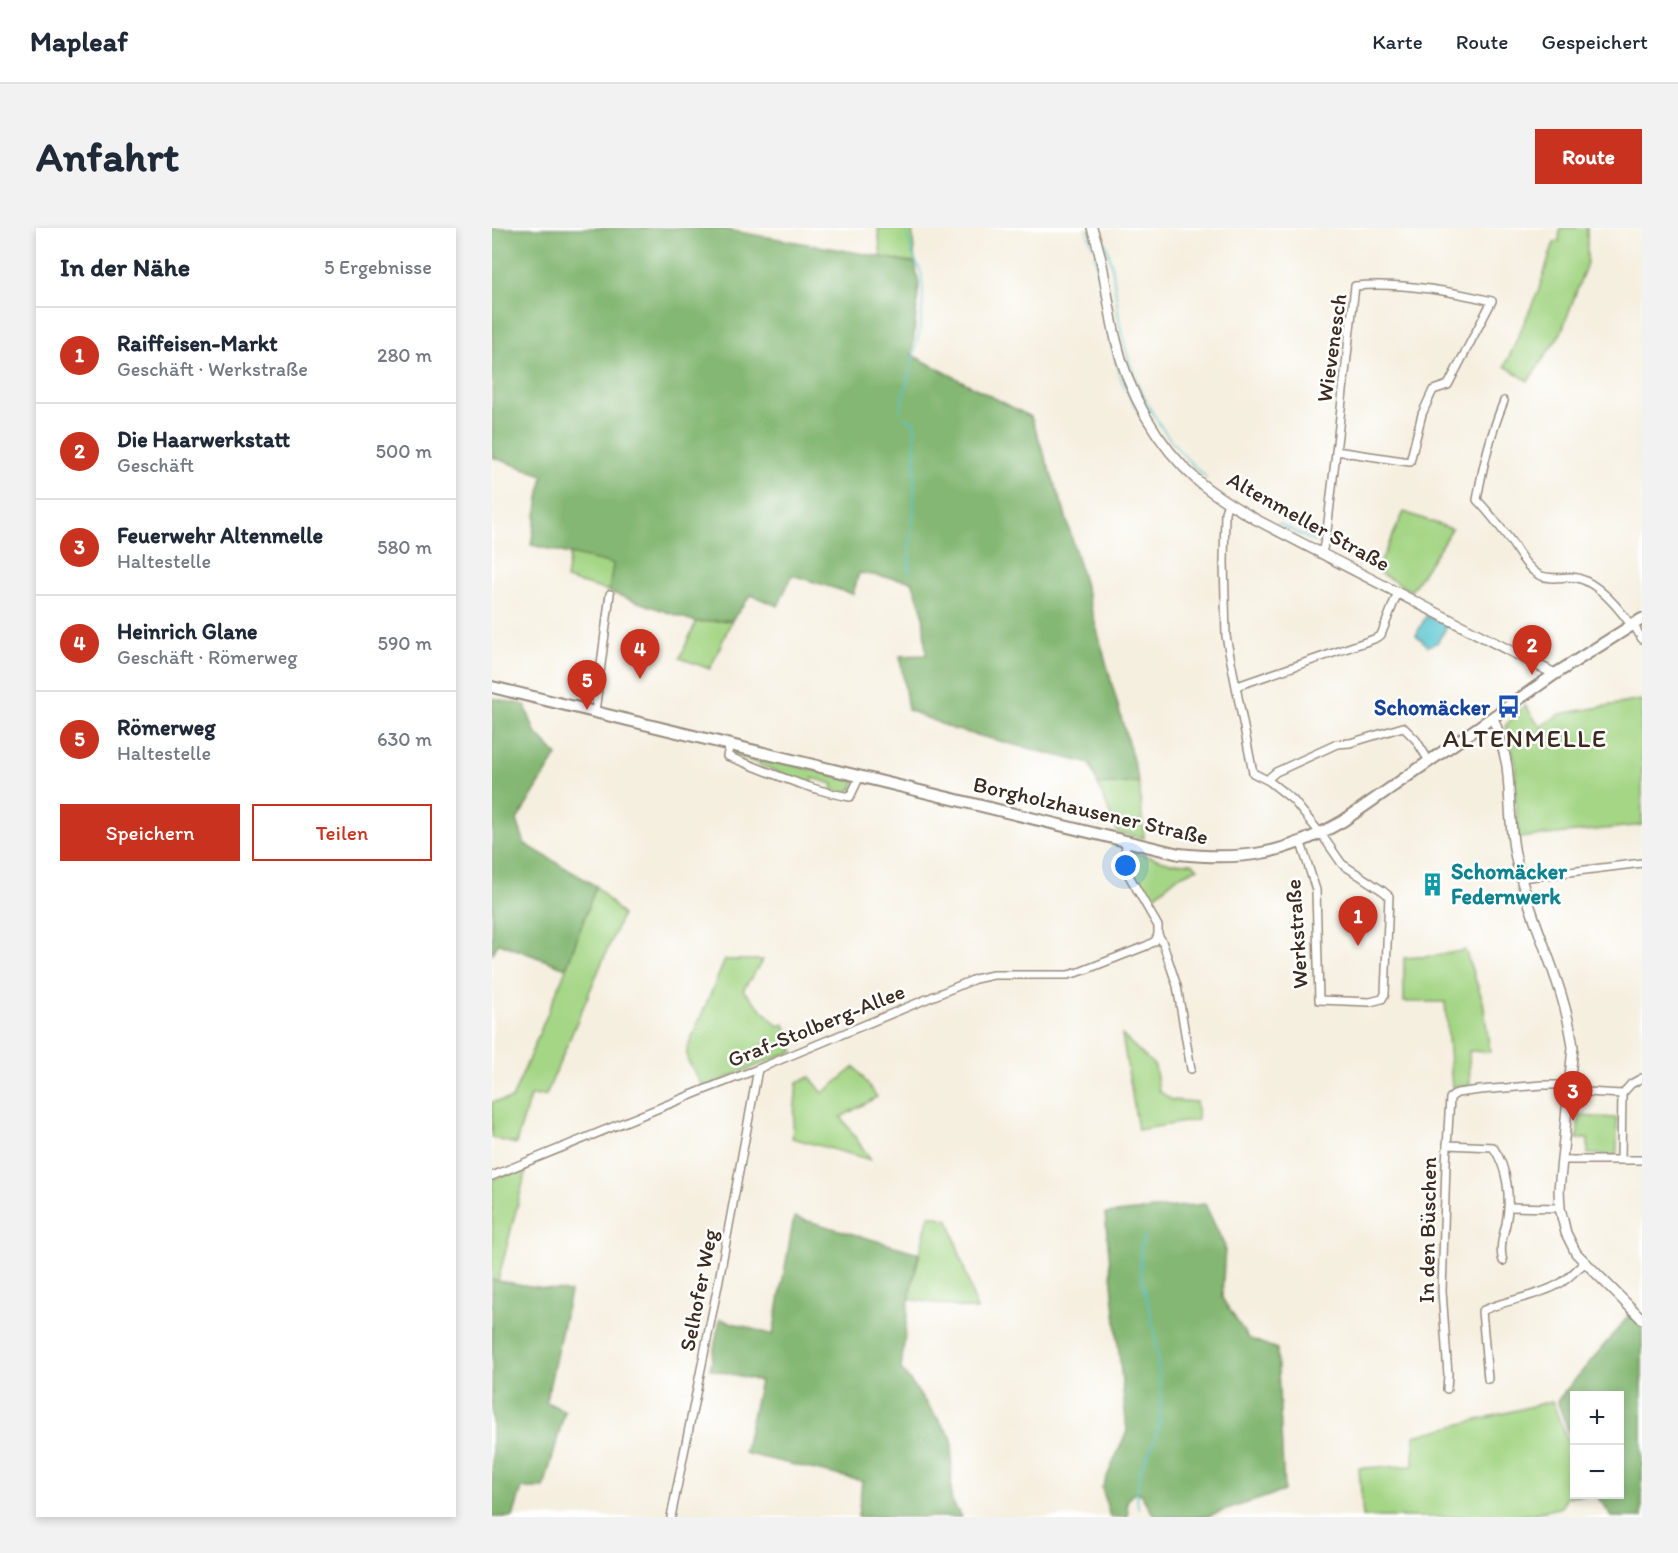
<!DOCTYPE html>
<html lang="de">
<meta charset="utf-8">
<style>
:root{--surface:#fff;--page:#f2f2f3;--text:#1f2937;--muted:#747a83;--line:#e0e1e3;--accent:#c8321e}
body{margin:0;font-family:Itim,sans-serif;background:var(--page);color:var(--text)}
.controls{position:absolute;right:18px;bottom:18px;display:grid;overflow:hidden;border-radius:0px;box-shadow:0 3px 9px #0003}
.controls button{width:54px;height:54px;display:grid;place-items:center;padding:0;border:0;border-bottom:2px solid var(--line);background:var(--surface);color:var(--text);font:30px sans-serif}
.you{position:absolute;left:634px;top:638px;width:21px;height:21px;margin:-15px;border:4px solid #fff;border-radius:50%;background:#1a73e8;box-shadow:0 0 0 9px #1a73e833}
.badge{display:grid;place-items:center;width:39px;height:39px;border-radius:50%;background:var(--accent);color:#fff;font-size:20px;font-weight:700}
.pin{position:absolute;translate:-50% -50px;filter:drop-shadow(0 2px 3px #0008)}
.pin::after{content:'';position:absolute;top:32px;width:21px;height:18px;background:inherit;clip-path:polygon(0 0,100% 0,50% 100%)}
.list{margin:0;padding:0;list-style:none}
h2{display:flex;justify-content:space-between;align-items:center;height:78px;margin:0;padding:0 24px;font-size:26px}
h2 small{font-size:20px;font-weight:400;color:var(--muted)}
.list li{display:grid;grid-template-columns:39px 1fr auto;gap:18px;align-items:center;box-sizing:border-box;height:96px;padding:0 24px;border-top:2px solid var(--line)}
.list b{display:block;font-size:22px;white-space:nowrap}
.list p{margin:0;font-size:20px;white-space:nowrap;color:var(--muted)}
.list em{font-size:20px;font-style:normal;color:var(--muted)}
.actions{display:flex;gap:12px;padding:18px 24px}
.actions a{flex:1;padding:14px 0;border:2px solid var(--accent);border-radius:0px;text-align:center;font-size:21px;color:var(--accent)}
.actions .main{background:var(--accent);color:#fff}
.map{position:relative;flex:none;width:1150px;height:1289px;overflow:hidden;border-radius:0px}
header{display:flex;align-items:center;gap:36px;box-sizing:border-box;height:84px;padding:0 30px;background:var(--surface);border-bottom:2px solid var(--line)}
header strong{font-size:28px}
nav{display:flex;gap:33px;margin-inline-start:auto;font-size:21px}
.intro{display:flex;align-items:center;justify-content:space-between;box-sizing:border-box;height:144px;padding:0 36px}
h1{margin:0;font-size:42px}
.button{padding:15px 27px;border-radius:0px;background:var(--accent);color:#fff;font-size:21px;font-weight:700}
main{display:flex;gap:36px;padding:0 36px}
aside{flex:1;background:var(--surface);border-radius:0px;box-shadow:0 3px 9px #0003}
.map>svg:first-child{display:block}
</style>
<header>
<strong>Mapleaf</strong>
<nav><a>Karte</a><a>Route</a><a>Gespeichert</a></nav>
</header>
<div class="intro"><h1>Anfahrt</h1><a class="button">Route</a></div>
<main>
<aside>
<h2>In der Nähe<small>5 Ergebnisse</small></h2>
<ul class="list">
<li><span class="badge">1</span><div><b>Raiffeisen-Markt</b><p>Geschäft · Werkstraße</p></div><em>280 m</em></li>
<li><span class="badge">2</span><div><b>Die Haarwerkstatt</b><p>Geschäft</p></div><em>500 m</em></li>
<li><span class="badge">3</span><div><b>Feuerwehr Altenmelle</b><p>Haltestelle</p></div><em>580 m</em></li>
<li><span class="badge">4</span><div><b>Heinrich Glane</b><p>Geschäft · Römerweg</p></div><em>590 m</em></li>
<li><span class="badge">5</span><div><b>Römerweg</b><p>Haltestelle</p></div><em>630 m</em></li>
</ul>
<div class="actions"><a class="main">Speichern</a><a>Teilen</a></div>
</aside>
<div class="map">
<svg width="1150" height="1289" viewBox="0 0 1150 1289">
<rect width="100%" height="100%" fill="#fff"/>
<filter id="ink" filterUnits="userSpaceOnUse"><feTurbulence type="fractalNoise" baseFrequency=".0167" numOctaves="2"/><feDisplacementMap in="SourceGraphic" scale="12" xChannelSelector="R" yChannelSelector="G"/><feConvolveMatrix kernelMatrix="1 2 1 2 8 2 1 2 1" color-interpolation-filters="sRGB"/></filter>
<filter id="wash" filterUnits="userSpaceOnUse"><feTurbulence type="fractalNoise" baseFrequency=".008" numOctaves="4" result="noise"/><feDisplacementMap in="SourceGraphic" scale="24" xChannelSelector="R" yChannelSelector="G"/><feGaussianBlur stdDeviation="1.35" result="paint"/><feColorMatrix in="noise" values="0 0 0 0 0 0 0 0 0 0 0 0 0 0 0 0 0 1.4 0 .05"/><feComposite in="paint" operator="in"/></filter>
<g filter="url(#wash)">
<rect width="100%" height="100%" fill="#f5efdf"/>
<!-- green -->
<g fill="#a5d686" stroke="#708052" stroke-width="1.5">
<polygon points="386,0 420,0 423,35 389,29"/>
<polygon points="1068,0 1095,0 1095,35 1069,105 1036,153 1013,138 1047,61 1062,14 1067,14"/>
<polygon points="912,284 960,301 919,363 884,343"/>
<polygon points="78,326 122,336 117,363 74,351"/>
<polygon points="240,392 218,441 188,430 204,394"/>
<polygon points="1150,472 1150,597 1027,610 1023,569 1023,532 1013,498 1033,477 1048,499 1068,486"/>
<polygon points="244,522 363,553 360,561 353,565 340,562 341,556 321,550 319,557 243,527 241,523"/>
<polygon points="647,554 652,610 626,605 606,557"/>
<polygon points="638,623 679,635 700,635 706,640 684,650 658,672 635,633"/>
<polygon points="104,658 130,687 54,867 38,868 24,916 0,910 0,874 20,871 74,741"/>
<polygon points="973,722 991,773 998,824 977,823 978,857 960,859 953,774 912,774 912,730 942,728"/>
<polygon points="233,732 271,732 251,762 286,798 293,796 302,823 211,859 195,831 195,821"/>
<polygon points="630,807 663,838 667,863 680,872 704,874 706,892 646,902"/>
<polygon points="363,839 385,869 349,889 379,932 300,910 305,855 318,849 331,865"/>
<polygon points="1087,888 1125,890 1125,927 1096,926 1096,911 1085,911"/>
<polygon points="35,939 6,1053 0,1052 0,952"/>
<polygon points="437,987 457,992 485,1082 417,1071"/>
<polygon points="1060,1173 1082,1229 1082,1266 1095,1267 1074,1269 1070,1279 1025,1289 871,1289 867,1240 921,1238 922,1208"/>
</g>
<!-- forest -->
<g fill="#84b773" stroke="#607048" stroke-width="1.5">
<polygon points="0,0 224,0 423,35 427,56 420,127 539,189 572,282 647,554 606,557 598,536 461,501 416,482 408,428 434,427 431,385 420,353 367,345 361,366 300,347 286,378 259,367 240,392 204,394 117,364 121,336 39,317 51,247 0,229"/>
<polygon points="0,470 33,477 43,504 65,527 25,592 33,616 104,658 74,740 7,715 0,726"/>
<polygon points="713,976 733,1019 730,1070 756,1110 785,1121 792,1263 713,1289 663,1289 648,1265 643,1265 635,1273 636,1289 618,1289 610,1260 635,1203 613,986"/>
<polygon points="302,989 427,1025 417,1071 409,1141 460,1210 459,1271 469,1289 366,1289 370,1253 252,1225 268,1153 218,1141 228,1091 281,1107"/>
<polygon points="0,1052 78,1064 54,1174 73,1183 52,1260 30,1260 21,1289 0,1289"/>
<polygon points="1141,1083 1150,1093 1150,1289 1120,1289 1104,1267 1128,1266 1128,1168 1082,1168 1082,1218 1065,1173"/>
</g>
<!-- water -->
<polygon fill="#58c4cf" stroke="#4a7776" stroke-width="1.5" points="934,388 956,397 945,415 936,418 924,407"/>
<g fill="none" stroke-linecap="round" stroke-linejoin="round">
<!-- stream -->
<g stroke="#58c4cf" stroke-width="1.5">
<polyline points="594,0 601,19"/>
<path d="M611 9C622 34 623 64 627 91 637 152 667 209 715 250"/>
<polyline points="603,26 618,113 631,156 646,184"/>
<path d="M408 182C418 138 435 95 430 49 429 41 424 34 421 27 418 19 415 9 414 0"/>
<polyline points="413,190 422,194 423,201 422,283 418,315 417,345"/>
<polyline points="651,192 660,206"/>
<polyline points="677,230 687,243"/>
<polyline points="786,295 823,314"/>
<polyline points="646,1281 645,1266 648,1243 661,1216 668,1193 669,1167 663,1105 649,1046 648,1022 653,1007"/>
</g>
</g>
</g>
<g filter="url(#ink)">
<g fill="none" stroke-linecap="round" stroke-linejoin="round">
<defs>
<g id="minor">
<path d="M1012 173C998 207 991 236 985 272 996 283 1005 295 1015 308 1025 321 1032 338 1047 347 1057 352 1069 349 1079 349 1102 350 1126 379 1139 397"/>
<polyline points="736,275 733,284 732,334 734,408 761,545 777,553 801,572 832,610 850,636 891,663 897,668 893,766 890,771 878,774 827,772 824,662 809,615"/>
<path d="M830 325 835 303 863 58C906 54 958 63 1000 73L956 157 941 162 930 186 918 234 844 223"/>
<polyline points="1141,396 1150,411"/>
<polyline points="745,458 882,411 889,407 906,364"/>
<polyline points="103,484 118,366"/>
<path d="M238 517 235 528C276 543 315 562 358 569L368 548"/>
<polyline points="777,553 778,549 784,544 845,516 858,515 911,499 924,512 937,533"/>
<polyline points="635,613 631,634 636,646 666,698 666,707 670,713 685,758 699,841"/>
<polyline points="1029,650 1150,635"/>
<polyline points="1077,863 1130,866 1139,856 1150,850"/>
<path d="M955 917 1001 919C1016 941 1019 970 1014 996 1011 1008 1007 1021 1011 1033"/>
<polyline points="1129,931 1130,866"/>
<polyline points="1070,932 1150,932"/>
<polyline points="0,948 209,863 266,841 483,751 501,747 576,747 590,743 654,718 663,713 666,707"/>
<polyline points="1017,979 1068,980"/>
<path d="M996 1151 990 1083C1014 1071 1043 1070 1067 1056 1077 1051 1084 1041 1093 1035"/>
<polyline points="955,1161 956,1147 950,1063 954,936 958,870 965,865 988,862 1051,857 1078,857"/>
<polyline points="179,1289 226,1057 266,841"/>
</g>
<g id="tertiary">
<path d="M600 0C613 36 615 75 624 112 636 165 665 217 706 253 723 268 743 279 763 291L1063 446"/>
<path d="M1001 490C1007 505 1012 522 1015 538 1019 572 1017 606 1026 639 1041 700 1073 757 1081 819L1067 962 1068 980 1074 1005 1084 1025 1150 1091"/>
</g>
<path id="secondary" d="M0 459 687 626C752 633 794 626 851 593L1063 446 1150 391"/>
</defs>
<!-- minor casing -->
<use href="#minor" stroke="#988c7e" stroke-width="10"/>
<!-- tertiary casing -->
<use href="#tertiary" stroke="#988c7e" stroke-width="12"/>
<!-- secondary casing -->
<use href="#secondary" stroke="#988c7e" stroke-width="14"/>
<!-- minor -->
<use href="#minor" stroke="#fff" stroke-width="7"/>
<!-- tertiary -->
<use href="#tertiary" stroke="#fff" stroke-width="9"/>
<!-- secondary -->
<use href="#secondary" stroke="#fff" stroke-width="10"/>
</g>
</g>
<!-- icons -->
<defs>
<symbol id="bus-bare" viewBox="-9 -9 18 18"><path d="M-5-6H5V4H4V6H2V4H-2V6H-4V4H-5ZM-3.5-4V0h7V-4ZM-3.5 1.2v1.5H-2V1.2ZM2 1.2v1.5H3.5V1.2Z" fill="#1a4fb4" stroke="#fff" stroke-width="2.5" paint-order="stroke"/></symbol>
<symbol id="building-bare" viewBox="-9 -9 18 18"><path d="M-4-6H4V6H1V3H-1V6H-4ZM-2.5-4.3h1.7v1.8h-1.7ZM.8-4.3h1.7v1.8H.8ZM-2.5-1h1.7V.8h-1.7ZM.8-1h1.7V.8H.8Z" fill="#0f9aa8" stroke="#fff" stroke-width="2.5" paint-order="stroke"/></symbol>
</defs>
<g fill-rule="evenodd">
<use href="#bus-bare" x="1000" y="462" width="33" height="33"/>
<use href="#building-bare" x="924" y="640" width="33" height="33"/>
</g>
<g text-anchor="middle" stroke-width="5" stroke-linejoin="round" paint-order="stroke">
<!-- street labels -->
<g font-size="22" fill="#3b2a1e" stroke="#fff">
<text transform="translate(839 120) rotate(-82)" y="8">Wievenesch</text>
<text transform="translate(817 293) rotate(29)" y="8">Altenmeller Straße</text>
<text transform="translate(599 582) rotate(13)" y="8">Borgholzhausener Straße</text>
<text transform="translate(804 706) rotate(-94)" y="8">Werkstraße</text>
<text transform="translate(324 797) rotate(-22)" y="8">Graf-Stolberg-Allee</text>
<text transform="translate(935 1002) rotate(-89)" y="8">In den Büschen</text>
<text transform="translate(206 1062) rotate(-79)" y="8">Selhofer Weg</text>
</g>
<!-- transit labels -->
<g font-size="22" font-weight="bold" fill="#164399" stroke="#fff" text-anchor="end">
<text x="998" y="487">Schomäcker</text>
</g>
<!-- culture labels -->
<g font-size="22" font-weight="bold" fill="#0d838f" stroke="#fff" text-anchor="start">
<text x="959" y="651">Schomäcker<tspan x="959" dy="25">Federnwerk</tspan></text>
</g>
<!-- quarter labels -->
<g font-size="26" letter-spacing="1.5" fill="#3b2a1e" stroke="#fff">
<text x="1033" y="519">ALTENMELLE</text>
</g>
</g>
</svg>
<div class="controls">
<button>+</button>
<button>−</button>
</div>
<div class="you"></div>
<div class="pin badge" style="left:866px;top:718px">1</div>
<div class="pin badge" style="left:1040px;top:447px">2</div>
<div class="pin badge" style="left:1081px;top:893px">3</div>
<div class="pin badge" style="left:148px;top:451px">4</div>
<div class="pin badge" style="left:95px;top:482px">5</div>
</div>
</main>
